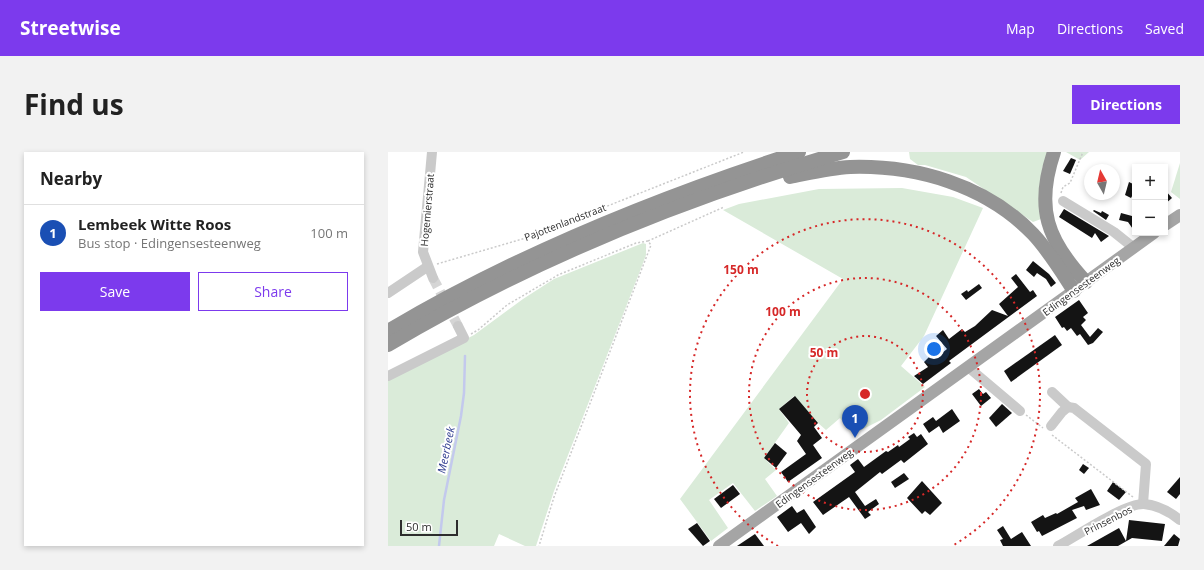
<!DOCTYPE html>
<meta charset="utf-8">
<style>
:root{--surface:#fff;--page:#f2f2f2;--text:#222;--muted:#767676;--line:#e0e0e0;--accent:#7c3aed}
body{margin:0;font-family:"Open Sans",sans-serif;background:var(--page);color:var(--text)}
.controls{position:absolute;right:12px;top:12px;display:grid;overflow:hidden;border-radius:0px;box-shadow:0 2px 6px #0003}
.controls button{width:36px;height:36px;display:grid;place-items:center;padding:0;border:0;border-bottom:1px solid var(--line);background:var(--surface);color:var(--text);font:20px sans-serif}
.compass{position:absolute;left:696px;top:12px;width:36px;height:36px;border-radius:50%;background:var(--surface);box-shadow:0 2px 6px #0003;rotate:352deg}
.scale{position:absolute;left:12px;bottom:10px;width:58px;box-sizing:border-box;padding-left:4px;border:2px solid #2d2d2d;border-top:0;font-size:11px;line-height:14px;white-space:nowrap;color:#2d2d2d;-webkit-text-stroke:3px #fff;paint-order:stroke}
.you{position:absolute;left:546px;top:197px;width:14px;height:14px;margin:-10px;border:3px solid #fff;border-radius:50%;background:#1a73e8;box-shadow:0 0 0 6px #1a73e833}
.badge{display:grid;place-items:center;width:26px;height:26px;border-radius:50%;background:var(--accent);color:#fff;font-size:13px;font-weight:700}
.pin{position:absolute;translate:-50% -33px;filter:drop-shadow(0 1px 2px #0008)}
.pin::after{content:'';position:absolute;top:21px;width:14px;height:12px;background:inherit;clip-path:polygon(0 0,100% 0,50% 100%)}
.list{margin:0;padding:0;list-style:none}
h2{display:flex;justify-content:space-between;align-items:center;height:52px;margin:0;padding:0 16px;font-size:17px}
h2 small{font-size:13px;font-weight:400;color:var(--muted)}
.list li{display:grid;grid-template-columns:26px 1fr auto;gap:12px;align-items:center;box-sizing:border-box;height:56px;padding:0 16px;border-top:1px solid var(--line)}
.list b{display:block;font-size:15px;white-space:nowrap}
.list p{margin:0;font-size:13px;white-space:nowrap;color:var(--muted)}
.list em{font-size:13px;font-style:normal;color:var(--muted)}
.actions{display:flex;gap:8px;padding:12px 16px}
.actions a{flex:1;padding:9px 0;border:1px solid var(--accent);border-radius:0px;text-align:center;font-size:14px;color:var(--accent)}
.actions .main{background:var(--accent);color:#fff}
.map{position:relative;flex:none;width:792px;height:394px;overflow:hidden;border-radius:0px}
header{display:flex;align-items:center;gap:24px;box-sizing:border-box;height:56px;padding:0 20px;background:var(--accent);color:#fff}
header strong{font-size:19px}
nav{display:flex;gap:22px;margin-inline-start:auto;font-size:14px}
.intro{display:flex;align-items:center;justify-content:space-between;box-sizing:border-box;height:96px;padding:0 24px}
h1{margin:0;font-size:28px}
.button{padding:10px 18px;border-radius:0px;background:var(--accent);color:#fff;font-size:14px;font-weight:700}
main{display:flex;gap:24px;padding:0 24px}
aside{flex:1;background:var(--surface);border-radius:0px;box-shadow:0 2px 6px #0003}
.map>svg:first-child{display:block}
</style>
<header>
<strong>Streetwise</strong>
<nav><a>Map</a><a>Directions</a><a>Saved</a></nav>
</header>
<div class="intro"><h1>Find us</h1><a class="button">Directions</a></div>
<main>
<aside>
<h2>Nearby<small></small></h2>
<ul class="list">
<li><span class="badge" style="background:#1a4fb4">1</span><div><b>Lembeek Witte Roos</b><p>Bus stop · Edingensesteenweg</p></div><em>100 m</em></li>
</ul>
<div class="actions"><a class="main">Save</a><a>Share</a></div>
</aside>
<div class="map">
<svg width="792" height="394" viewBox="0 0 792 394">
<rect width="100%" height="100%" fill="#fff"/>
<!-- green -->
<g fill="#daebd9">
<polygon points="521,0 662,0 654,16 653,67 645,70 578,25 537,13 530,13 522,7"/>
<polygon points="678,0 701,0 692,8"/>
<polygon points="792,11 792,47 783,40"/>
<polygon points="514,36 565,45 595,56 536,184 513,214 537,235 493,268 465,282 452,266 438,278 430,271 406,244 391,257 401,271 376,306 388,318 377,327 389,344 367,359 345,331 321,348 340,376 323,389 292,347 455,127 335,58 351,52 431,37"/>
<polygon points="255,91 258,92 258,103 252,119 166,339 148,394 137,394 111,382 106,394 0,394 0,227 86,183 135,147 166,127"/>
</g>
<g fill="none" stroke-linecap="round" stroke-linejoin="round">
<!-- stream -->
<polyline stroke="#c3c9ed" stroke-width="2.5" points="51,394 56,348 73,264 76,241 77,204"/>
</g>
<!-- building -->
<g fill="#141414">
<polygon points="683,6 688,8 682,22 675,19"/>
<polygon points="741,30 747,33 747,39 743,46 737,43"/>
<polygon points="777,38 784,46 777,52"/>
<polygon points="676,57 721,84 713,90 707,81 704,86 671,65"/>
<polygon points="706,58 713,61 714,59 721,63 718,68 705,59"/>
<polygon points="733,61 744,64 747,68 747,80 740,70 731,68"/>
<polygon points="645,109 661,122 668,131 663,135 658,127 649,121 646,125 638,118"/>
<polygon points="628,122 642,140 645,138 649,144 561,209 563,211 535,232 526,224 540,215 536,210 545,201 549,205 559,197 548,184 555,178 561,187 574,177 577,180 587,174 604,158 620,164 611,152 630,135 623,126"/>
<polygon points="591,132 594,136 578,148 573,142 579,138 580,140"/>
<polygon points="691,148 700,161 695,165 698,168 693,173 702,185 710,176 715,180 705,191 700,193 692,182 689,184 683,176 679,179 676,175 674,176 667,165"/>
<polygon points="667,183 674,193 623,230 616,219"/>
<polygon points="591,237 595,242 598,240 603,246 593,254 584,242"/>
<polygon points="407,244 430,271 426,275 434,286 425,293 434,306 400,330 393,320 418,302 409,289 413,283 391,257"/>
<polygon points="614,252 624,261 608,275 601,266"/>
<polygon points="564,257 572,269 555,281 551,274 541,281 535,272 545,265 548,269"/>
<polygon points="526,281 529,285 533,282 540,292 516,311 513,308 494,322 492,320 467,340 477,354 488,347 491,352 480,360 483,363 477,367 461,345 435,363 425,350 467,320 462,313 470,307 476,315 498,299 500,300 510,293 511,295 522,287 520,285"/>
<polygon points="387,291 399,301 388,316 376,306"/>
<polygon points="695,312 701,316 696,322 691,318"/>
<polygon points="516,321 521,327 507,336 503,330"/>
<polygon points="792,325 792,342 788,347 779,340"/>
<polygon points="534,329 554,351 542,363 537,359 534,362 519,346"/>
<polygon points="725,330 738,340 731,348 719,339"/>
<polygon points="345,333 352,342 333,356 326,347"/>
<polygon points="703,337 712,353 698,358 696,354 684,358 689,366 654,384 651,379 649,380 643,370 655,363 657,366 668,361 669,362 690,350 687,346"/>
<polygon points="404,354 409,361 416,357 428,375 421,382 413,371 400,380 389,365"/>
<polygon points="741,368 777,372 774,389 744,386 730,394 699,394 731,376 738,389"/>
<polygon points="309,371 322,389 315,394 300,377"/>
<polygon points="615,374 623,387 634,380 643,394 615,394 612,388 615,387 609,378"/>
<polygon points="367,382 376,394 349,394"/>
<polygon points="786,382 792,387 790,394 776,394"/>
</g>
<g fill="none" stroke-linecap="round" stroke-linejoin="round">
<!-- minor-tunnel -->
<polyline stroke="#d5d5d5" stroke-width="10" stroke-dasharray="10 5" stroke-linecap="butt" points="45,126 70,174"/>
<!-- path -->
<g stroke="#cacaca" stroke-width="1.5" stroke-dasharray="2 2" stroke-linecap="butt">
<polyline points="673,41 675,35 682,31 695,0"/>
<polyline points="260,89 336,55"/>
<polyline points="49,112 141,85 356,0"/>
<polyline points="83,182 90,178 119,153 170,123 248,91 260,89 263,93 166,345 151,394"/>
<polyline points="638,263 655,276"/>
<polyline points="664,283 745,345"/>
</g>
<!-- minor -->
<g stroke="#cacaca" stroke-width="10">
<polyline points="44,0 35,100 45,126"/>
<polyline points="675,49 726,80 746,96"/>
<polyline points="0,141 39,115"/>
<polyline points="580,215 632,259"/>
<polyline points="0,224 76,186 70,174"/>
<polyline points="664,240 680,255"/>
<polyline points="663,274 674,260 680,255 686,256 758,312 755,352"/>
<path d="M670 394C689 384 737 351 756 352 769 353 782 360 792 368"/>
</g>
<!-- major -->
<g stroke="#a5a5a5" stroke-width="12">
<polyline points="777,73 792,63"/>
<polyline points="331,394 766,81"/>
</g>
<!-- highway -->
<g stroke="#949494" stroke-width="14">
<path d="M666 0C647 56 659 88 698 130"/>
<path d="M402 25C422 21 442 16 462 15 528 13 598 33 645 82 661 99 673 119 686 139"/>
<path d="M0 179C129 102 268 46 411 0"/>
<path d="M0 193C142 109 296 46 455 0"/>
</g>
</g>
<!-- distance rings -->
<g fill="none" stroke="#d62828" stroke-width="2" stroke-dasharray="2 4">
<circle cx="477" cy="242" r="58"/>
<circle cx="477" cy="242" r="116"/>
<path d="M390 394A175 175 0 1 1 564 394"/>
</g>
<g text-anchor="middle" stroke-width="4" stroke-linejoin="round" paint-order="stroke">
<!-- street labels -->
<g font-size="10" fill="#2d2d2d" stroke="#fff">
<text transform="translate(39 58) rotate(-85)" y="4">Hogemierstraat</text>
<text transform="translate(177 70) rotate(-21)" y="4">Pajottenlandstraat</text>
<text transform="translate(693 134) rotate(-36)" y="4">Edingensesteenweg</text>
<text transform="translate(426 326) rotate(-36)" y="4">Edingensesteenweg</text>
<text transform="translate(720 368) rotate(-27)" y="4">Prinsenbos</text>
</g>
<!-- water labels -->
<g font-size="11" font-style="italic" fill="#364393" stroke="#fff">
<text transform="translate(58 298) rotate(-78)" y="4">Meerbeek</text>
</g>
</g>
<circle cx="477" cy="242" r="6" fill="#d62828" stroke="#fff" stroke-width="2"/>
<g font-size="12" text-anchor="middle" font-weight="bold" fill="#d62828" stroke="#fff" stroke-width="4" stroke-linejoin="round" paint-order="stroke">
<text x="353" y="122">150 m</text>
<text x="395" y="164">100 m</text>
<text x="436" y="205">50 m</text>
</g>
</svg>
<div class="controls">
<button>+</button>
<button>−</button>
</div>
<svg class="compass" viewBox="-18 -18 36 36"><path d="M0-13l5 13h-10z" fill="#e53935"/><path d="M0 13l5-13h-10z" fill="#767676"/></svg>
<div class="scale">50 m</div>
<div class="you"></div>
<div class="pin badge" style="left:467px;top:286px;background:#1a4fb4">1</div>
</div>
</main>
